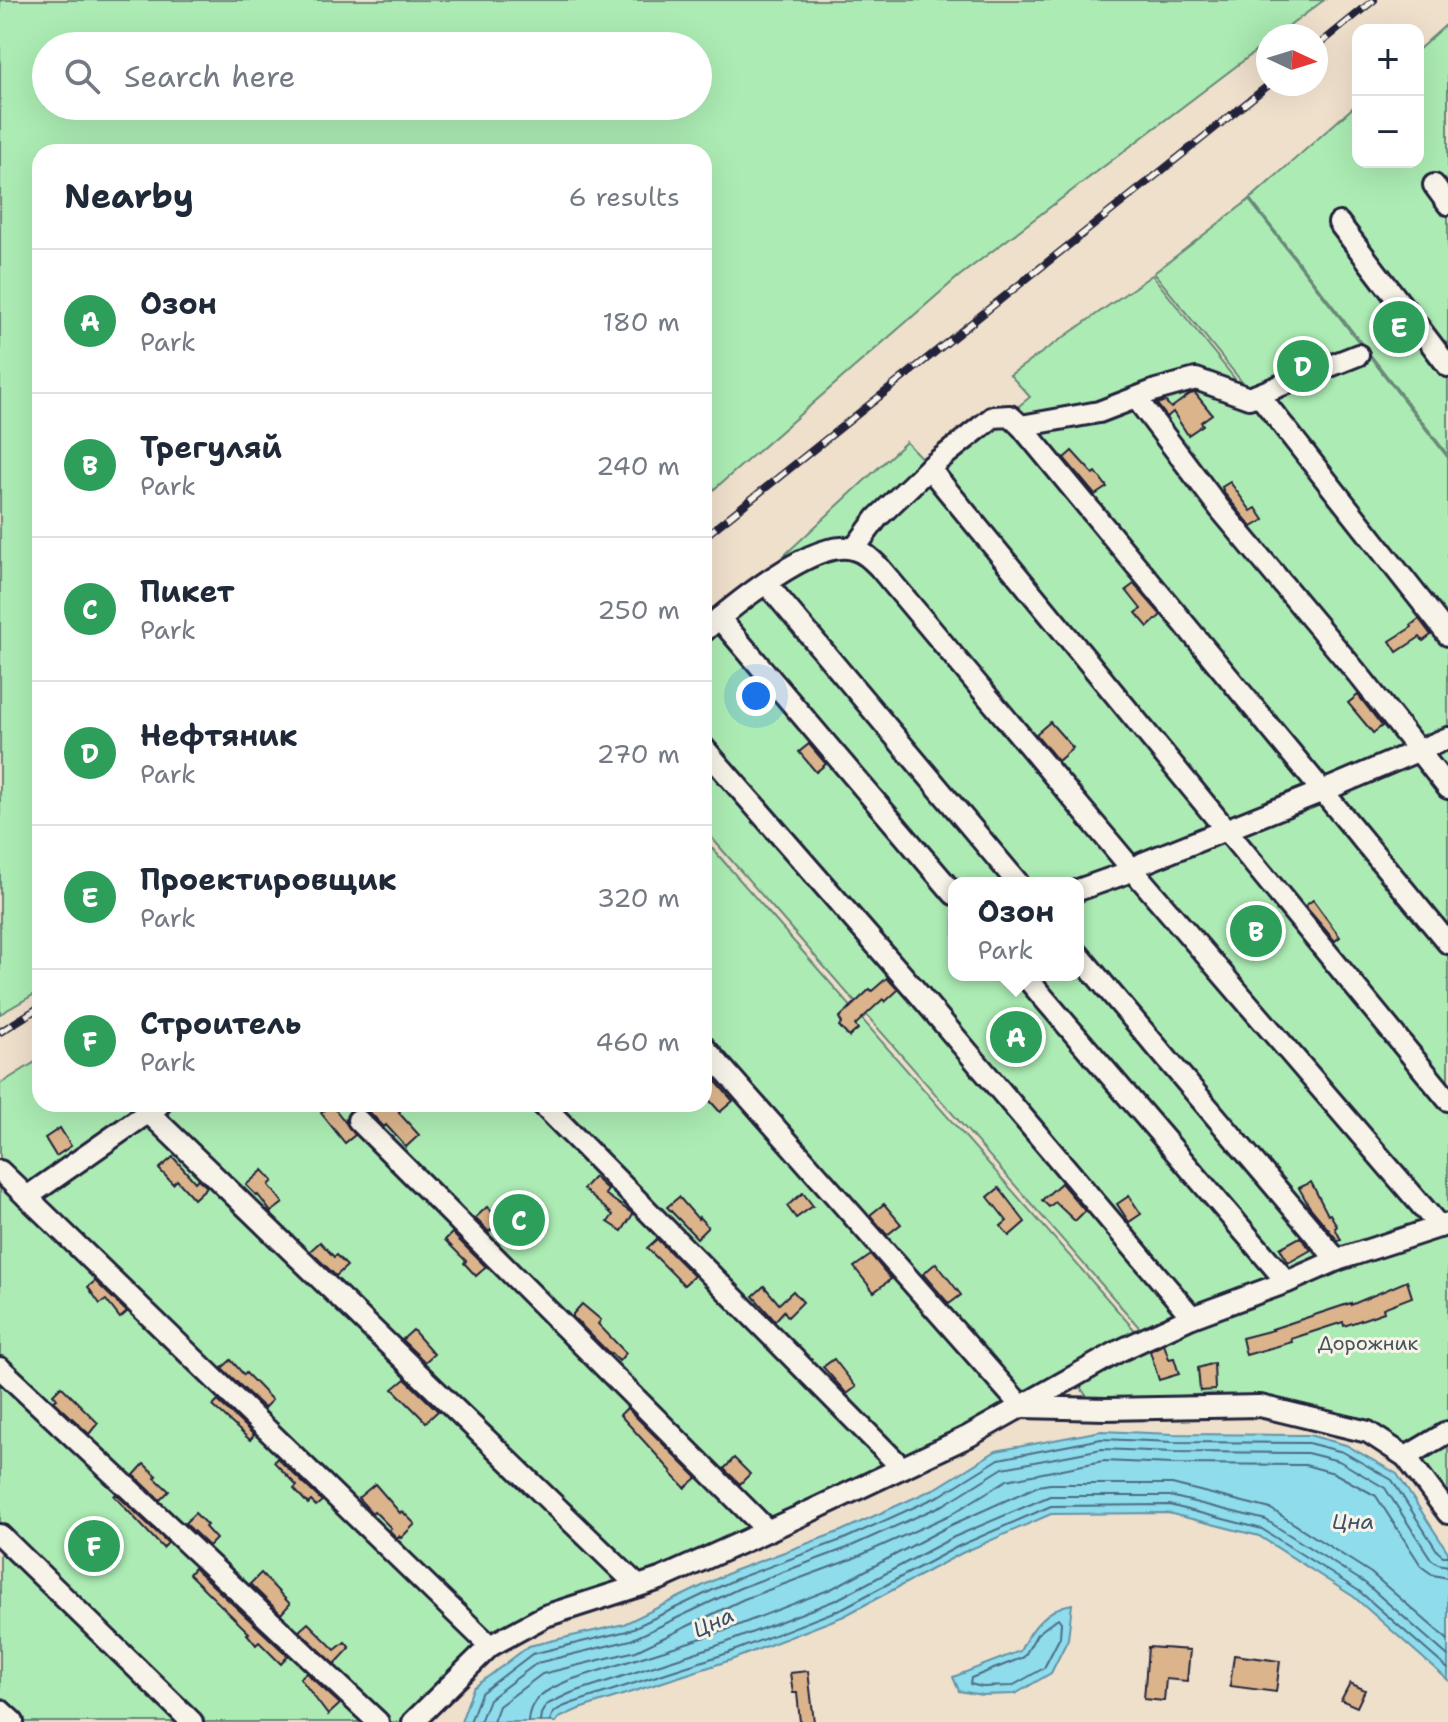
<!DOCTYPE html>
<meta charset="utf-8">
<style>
:root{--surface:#fff;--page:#f2f2f3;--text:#1f2937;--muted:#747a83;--line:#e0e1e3;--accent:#db2777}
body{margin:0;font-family:"Shantell Sans",sans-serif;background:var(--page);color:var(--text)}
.controls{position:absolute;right:24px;top:24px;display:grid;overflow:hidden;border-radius:16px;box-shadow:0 8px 32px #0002}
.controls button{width:72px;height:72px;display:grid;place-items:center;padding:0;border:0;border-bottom:2px solid var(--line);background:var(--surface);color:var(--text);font:40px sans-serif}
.compass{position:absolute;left:1256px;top:24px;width:72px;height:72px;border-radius:50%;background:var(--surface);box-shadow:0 8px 32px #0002;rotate:94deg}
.you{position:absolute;left:756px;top:696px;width:28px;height:28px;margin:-20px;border:6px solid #fff;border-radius:50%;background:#1a73e8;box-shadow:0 0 0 12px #1a73e833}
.badge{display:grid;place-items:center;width:52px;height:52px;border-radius:50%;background:var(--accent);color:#fff;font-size:26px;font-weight:700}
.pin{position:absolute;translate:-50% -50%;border:4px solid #fff;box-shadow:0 2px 8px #0006}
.popup{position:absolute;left:948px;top:877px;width:136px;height:104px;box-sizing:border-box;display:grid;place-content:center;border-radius:16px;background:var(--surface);filter:drop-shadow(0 2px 6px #0005);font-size:26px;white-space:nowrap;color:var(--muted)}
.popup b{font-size:30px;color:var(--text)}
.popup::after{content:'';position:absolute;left:50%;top:100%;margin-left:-16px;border:16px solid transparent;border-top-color:var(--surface)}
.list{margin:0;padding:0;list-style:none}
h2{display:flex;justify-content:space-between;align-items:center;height:104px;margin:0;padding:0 32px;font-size:34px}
h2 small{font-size:26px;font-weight:400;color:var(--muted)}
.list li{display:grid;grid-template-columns:52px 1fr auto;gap:24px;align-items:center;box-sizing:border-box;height:144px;padding:0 32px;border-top:2px solid var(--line)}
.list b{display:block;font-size:30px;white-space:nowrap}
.list p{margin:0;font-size:26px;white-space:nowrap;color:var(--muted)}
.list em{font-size:26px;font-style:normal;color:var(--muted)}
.icon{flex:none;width:44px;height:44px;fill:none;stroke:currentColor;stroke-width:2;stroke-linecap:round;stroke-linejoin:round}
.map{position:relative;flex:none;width:1448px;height:1722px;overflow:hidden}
.search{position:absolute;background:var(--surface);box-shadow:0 8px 32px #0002;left:32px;top:32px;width:680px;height:88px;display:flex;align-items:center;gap:20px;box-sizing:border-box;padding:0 28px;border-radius:44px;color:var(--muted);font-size:30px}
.panel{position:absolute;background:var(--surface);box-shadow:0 8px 32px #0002;left:32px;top:144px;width:680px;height:968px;border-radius:24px}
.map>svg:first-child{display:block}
</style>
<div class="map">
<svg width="1448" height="1722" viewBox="0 0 1448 1722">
<rect width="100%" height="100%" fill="#efe0cc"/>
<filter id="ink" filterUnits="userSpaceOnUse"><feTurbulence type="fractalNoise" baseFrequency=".0125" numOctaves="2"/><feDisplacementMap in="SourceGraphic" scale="16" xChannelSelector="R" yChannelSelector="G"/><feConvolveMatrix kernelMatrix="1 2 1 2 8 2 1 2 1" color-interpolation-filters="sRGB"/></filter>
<g filter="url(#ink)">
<!-- green -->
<g fill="#acecb4" stroke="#678778" stroke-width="2" fill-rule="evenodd">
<path d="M0 0H1324L1276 36H1268V42L958 277 704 498V152H40V991L0 1014ZM698 46V106H46V46Z"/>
<polygon points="1448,23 1448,455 1250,199 1358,103 1358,162 1418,162 1418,50"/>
<polygon points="1249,200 1448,458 1448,637 1154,273"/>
<polygon points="1152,275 1448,646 1448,1216 1338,1255 1078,948 1078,883 1022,883 762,576 906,442 936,473 1030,397 1010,375"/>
<polygon points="758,577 1016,883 954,883 954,975 1078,975 1078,956 1330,1259 1144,1333 704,829 704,622"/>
<polygon points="704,839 1139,1335 855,1485 509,1628 420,1722 0,1722 0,1084 40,1059 40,1104 704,1104"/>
<polygon points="1448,1227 1448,1425 1407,1450 1267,1399 1210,1394 1091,1403 1079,1385 1081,1376 1201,1321"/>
<polygon points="1448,1442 1448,1499 1419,1462"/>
</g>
<!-- water -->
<g fill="#8edcec" stroke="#6392a5" stroke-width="2">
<polygon points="1101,1431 1173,1434 1309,1435 1346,1445 1397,1474 1448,1552 1448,1680 1354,1597 1259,1536 1168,1513 1051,1514 962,1553 844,1616 731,1660 579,1709 559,1718 556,1722 461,1722 473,1688 529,1646 624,1624 733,1571 841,1531 938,1487 996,1451"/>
<path d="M1072 1604 1068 1639 1051 1673 1015 1694 982 1695 959 1691 953 1677 1020 1651C1031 1629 1046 1608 1072 1604Z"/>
</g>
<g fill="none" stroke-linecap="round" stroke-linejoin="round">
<!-- shore -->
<g stroke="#4d6c82" stroke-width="2">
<polygon points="1058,1618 1061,1622 1060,1637 1044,1668 1012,1686 982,1687 970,1684 971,1678 1024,1657 1037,1634"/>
<polyline points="470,1722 481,1693 532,1654 627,1631 736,1579 844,1539 941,1495 999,1459 1101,1439 1173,1442 1308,1443 1343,1452 1392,1480 1438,1552 1443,1556 1448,1556"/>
<polyline points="480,1722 489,1699 537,1663 631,1640 740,1588 847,1548 945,1504 1003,1468 1102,1449 1173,1452 1307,1453 1339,1461 1385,1488 1431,1559 1438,1564 1448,1566"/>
<polyline points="493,1722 499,1706 542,1674 636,1651 744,1599 852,1559 950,1515 1007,1480 1103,1461 1172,1464 1305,1465 1334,1473 1376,1496 1422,1567 1433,1575 1448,1578"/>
<path d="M528 1722C529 1696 549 1689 570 1680L721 1632 831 1589 949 1526 1038 1486 1050 1484H1172L1271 1509 1371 1573 1448 1640"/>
<polyline points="540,1722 541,1714 546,1705 571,1693 725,1643 836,1600 954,1537 1050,1496 1170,1496 1266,1520 1365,1583 1448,1656"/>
<path d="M550 1722C551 1709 565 1706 576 1702L728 1653 841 1609 959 1546 1051 1506 1169 1505 1262 1529 1359 1591 1448 1669"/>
</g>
</g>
<!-- building -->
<g fill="#dbb48c" stroke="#22223b" stroke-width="2">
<polygon points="1195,393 1212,414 1201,422 1203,425 1188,435 1173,412 1167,417 1157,404 1165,401 1171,408 1190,394"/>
<polygon points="1072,451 1093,474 1096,472 1107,487 1095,495 1064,458"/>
<polygon points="1230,482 1251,511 1256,508 1264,520 1252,527 1224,493 1222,487"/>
<polygon points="1134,584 1161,615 1148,627 1136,613 1141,609 1126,590"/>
<polygon points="1419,619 1431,635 1423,641 1420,637 1397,652 1390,641 1412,627 1411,625"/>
<polygon points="1358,695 1382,726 1373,733 1348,703"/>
<polygon points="1050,722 1073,748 1058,761 1036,734"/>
<polygon points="809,744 826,764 816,772 799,752"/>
<polygon points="1313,900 1340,937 1335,941 1305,906"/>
<polygon points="887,978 898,990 885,1002 883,999 855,1025 858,1029 849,1037 839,1026 842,1023 839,1018 870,989 872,991"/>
<polygon points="704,1068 733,1101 720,1112 704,1094"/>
<polygon points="362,1104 393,1104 400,1112 399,1113 419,1135 406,1147 386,1125 384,1127"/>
<polygon points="332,1105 355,1135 345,1143 321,1113"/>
<polygon points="60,1128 71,1146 56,1156 45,1138"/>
<polygon points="173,1157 195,1182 198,1179 207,1187 194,1199 177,1180 173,1184 159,1169"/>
<polygon points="263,1170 273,1181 269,1185 283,1203 271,1212 258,1195 257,1196 246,1185"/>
<polygon points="594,1177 608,1190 605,1194 633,1214 622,1231 608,1222 613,1215 583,1189"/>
<polygon points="1311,1182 1328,1215 1330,1214 1337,1226 1335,1228 1341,1240 1338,1241 1309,1206 1299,1188"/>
<polygon points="1061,1183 1085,1211 1075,1221 1055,1202 1049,1207 1042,1200"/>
<polygon points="999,1188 1025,1222 1009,1236 1001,1226 1007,1221 988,1197"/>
<polygon points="803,1193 813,1206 796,1218 787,1206"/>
<polygon points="1129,1196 1141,1214 1129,1222 1117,1204"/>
<polygon points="679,1197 698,1219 699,1217 708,1227 697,1238 667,1207"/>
<polygon points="884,1204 901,1224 887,1235 870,1215"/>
<polygon points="487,1207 501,1221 489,1232 475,1218"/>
<polygon points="452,1233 486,1267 476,1276 464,1263 466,1261 445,1240"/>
<polygon points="1300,1237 1311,1250 1288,1263 1280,1248"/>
<polygon points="657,1239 694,1276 684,1285 647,1248"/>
<polygon points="320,1242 334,1257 336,1255 347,1266 336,1276 310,1251"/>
<polygon points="871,1255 891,1279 874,1292 854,1267"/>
<polygon points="936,1263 961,1295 949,1304 923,1274"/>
<polygon points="95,1281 127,1312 120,1318 106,1300 100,1304 88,1287"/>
<polygon points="1407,1281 1412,1297 1383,1308 1384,1312 1344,1326 1343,1322 1291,1339 1292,1342 1246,1355 1242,1338 1273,1330 1272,1329 1351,1303 1351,1305"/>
<polygon points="764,1286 779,1304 793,1291 803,1302 788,1317 784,1311 775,1321 753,1296"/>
<polygon points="582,1304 601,1320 598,1324 626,1353 619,1361 611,1353 610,1354 573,1317 573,1314"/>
<polygon points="413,1330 434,1354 425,1362 402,1340"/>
<polygon points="1164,1344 1169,1359 1174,1358 1179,1374 1159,1380 1150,1351"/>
<polygon points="834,1359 856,1387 847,1394 823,1367"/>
<polygon points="231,1360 244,1375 246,1373 272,1400 264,1408 222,1368"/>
<polygon points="1214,1363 1215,1390 1200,1391 1198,1368"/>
<polygon points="405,1379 438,1411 426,1422 393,1389"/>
<polygon points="61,1386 98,1423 89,1434 54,1401 57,1399 53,1394"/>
<polygon points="218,1401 254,1435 250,1440 213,1406"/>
<polygon points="627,1408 697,1478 685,1488 671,1473 672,1472 620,1415"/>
<polygon points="277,1458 322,1501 316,1506 311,1501 308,1504 294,1489 297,1486 274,1462"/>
<polygon points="734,1458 750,1474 740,1484 724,1469"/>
<polygon points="144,1464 157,1476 155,1478 169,1491 160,1500 134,1475"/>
<polygon points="375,1484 400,1513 402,1511 415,1524 401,1538 399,1536 397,1538 389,1530 391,1528 374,1511 372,1513 358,1498"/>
<polygon points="116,1494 168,1543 163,1548 114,1496"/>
<polygon points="195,1513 207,1525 205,1527 216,1539 209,1546 185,1523"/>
<polygon points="194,1568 288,1656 281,1664 259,1642 256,1645 247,1634 249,1633 189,1574"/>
<polygon points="261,1573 290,1604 281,1614 250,1584"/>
<polygon points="308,1623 335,1650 345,1642 350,1648 335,1664 299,1631"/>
<polygon points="1148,1647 1190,1650 1187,1681 1166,1679 1164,1701 1144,1699"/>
<polygon points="1234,1655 1280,1661 1276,1692 1230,1686"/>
<polygon points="808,1671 814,1722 800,1722 797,1693 793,1693 790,1673"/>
<polygon points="306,1673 340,1704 328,1715 300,1678"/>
<polygon points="1350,1683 1365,1690 1357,1707 1341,1700"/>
</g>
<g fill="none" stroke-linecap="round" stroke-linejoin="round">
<defs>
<g id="minor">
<polyline points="1434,185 1448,204"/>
<polyline points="1339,223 1448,366"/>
<polyline points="1358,355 1249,398 1196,379 1156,390 1099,412 1021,426 1448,943"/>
<polyline points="1259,395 1448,635"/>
<polyline points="1136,398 1220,509 1362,679 1448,788"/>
<polyline points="929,468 1448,1100"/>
<polyline points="854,549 877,518 929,468 993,417 1010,416 1021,426"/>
<polyline points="766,583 1018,883"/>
<polyline points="719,618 954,894"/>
<path d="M704 631C733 606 815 538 853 549 864 552 871 559 879 567L1132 869 1440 1227"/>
<polyline points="704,748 917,992 1192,1317"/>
<polyline points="1078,890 1126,873 1143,863 1323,791 1448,738"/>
<polyline points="1078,954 1337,1260"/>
<polyline points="1024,975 1287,1282"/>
<polyline points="704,1047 1022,1407 1106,1409 1260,1406 1368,1432 1406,1457 1448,1513"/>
<polyline points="160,1104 27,1197 490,1646"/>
<polyline points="542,1104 902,1468"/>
<polyline points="147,1111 638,1586"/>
<polyline points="358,1120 768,1531"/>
<polyline points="0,1171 27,1197"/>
<polyline points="0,1368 378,1722"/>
<polyline points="1406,1457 1448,1432"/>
<polyline points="0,1535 192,1722"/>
<polyline points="0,1710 13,1722"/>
<polyline points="413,1722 490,1646 545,1616 660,1579 798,1517 969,1436 1119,1351 1192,1317 1287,1282 1337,1260 1448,1224"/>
</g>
</defs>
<!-- minor casing -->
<use href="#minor" stroke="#22223b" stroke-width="26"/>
<!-- minor -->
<use href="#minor" stroke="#f7f3e8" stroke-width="20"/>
<defs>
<g id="rail">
<polyline points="1316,47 1374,0"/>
<polyline points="704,537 1270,84"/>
<polyline points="0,1032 40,1007"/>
</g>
</defs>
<!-- rail casing -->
<use href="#rail" stroke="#22223b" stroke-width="8"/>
<!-- rail -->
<use href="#rail" stroke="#f7f3e8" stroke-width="5" stroke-dasharray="15" stroke-linecap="butt"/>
</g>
</g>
<g text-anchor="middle" stroke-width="6" stroke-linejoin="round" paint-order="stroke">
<!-- park labels -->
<g font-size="20" fill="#445459" stroke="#f7f3e8">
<text x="1368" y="1350">Дорожник</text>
</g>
<!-- water labels -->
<g font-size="22" font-style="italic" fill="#3d5067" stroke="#f7f3e8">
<text x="1353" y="1529">Цна</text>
<text transform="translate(713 1622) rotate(-25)" y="8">Цна</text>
</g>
</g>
</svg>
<div class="controls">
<button>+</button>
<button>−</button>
</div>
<svg class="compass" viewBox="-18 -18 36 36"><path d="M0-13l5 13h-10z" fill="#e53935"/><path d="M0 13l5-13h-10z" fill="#747a83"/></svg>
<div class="you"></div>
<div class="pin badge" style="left:1016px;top:1037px;background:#2e9e5b">A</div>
<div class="popup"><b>Озон</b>Park</div>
<div class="pin badge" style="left:1256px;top:931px;background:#2e9e5b">B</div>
<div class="pin badge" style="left:519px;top:1220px;background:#2e9e5b">C</div>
<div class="pin badge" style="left:1303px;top:366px;background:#2e9e5b">D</div>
<div class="pin badge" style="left:1399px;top:327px;background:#2e9e5b">E</div>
<div class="pin badge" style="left:94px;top:1546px;background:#2e9e5b">F</div>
<div class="search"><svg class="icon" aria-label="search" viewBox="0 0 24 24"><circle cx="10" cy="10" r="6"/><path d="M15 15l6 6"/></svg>Search here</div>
<section class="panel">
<h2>Nearby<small>6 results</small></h2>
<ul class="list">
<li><span class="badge" style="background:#2e9e5b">A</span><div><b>Озон</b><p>Park</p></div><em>180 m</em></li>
<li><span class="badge" style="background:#2e9e5b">B</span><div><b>Трегуляй</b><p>Park</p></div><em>240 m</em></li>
<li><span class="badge" style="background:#2e9e5b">C</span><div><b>Пикет</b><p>Park</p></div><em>250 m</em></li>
<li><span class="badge" style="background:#2e9e5b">D</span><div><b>Нефтяник</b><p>Park</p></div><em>270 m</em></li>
<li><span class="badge" style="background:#2e9e5b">E</span><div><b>Проектировщик</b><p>Park</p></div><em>320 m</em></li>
<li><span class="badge" style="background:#2e9e5b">F</span><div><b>Строитель</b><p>Park</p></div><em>460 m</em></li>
</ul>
</section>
</div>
